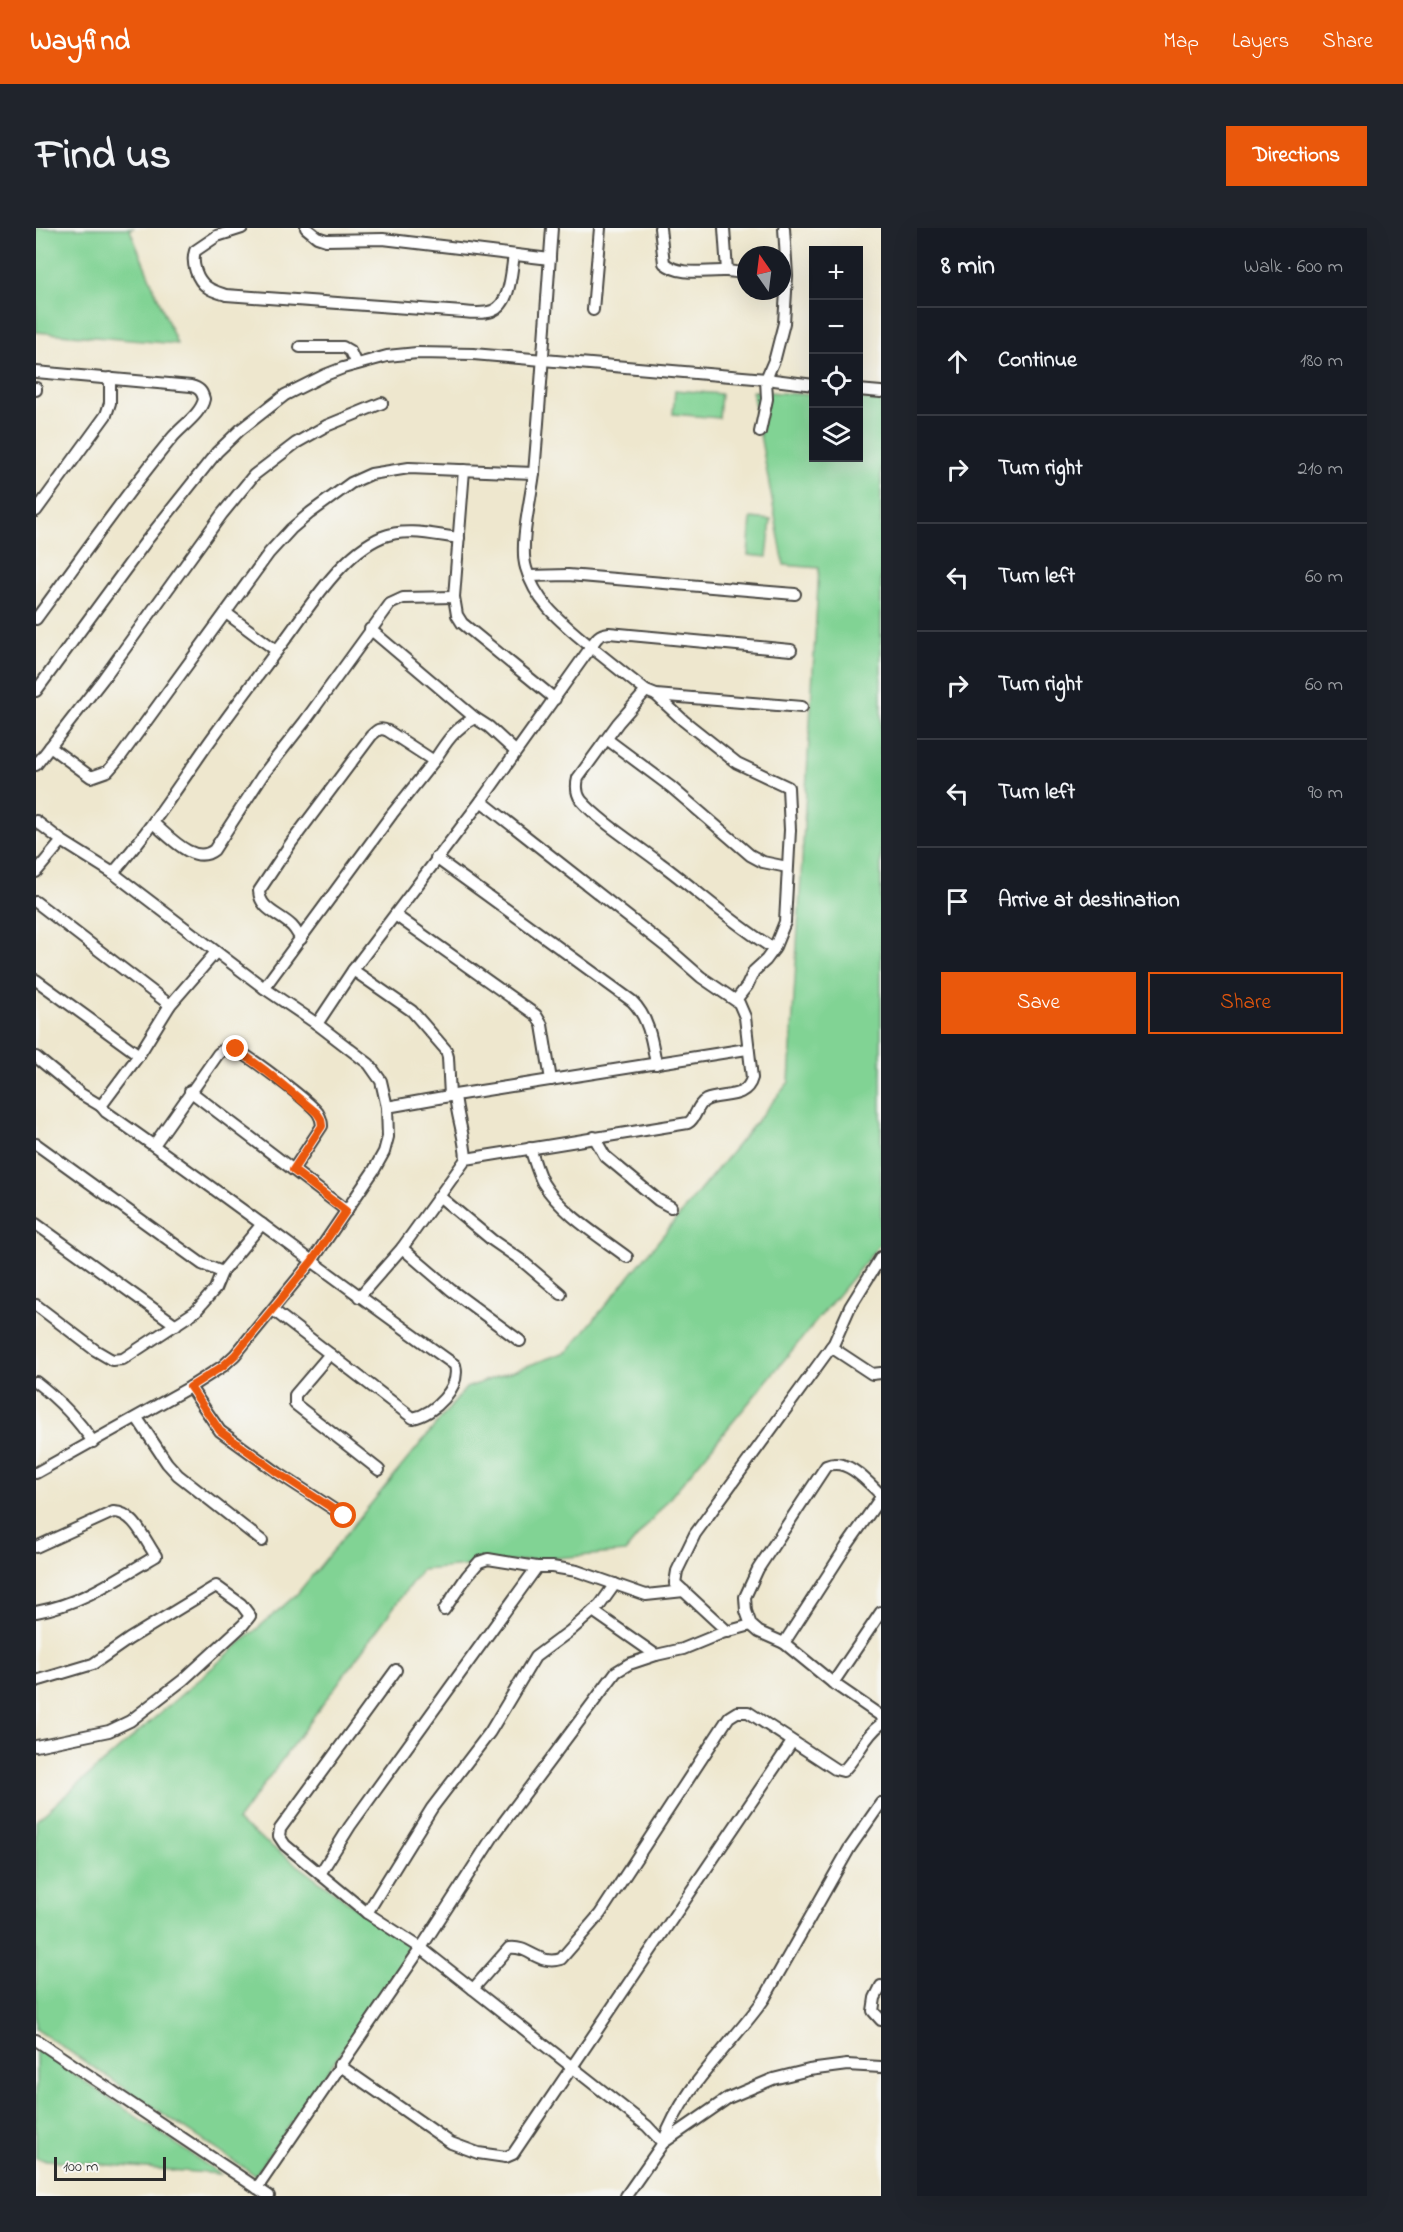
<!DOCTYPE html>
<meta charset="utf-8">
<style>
:root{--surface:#171b24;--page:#20242c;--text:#f1f3f6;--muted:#9ea1a6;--line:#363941;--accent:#ea580c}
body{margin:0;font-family:"Indie Flower",sans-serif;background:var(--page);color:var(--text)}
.controls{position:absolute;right:18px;top:18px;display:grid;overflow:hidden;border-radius:0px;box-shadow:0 6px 24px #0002}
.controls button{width:54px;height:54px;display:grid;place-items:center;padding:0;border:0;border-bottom:2px solid var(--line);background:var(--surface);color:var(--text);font:30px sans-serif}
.compass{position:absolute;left:701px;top:18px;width:54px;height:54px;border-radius:50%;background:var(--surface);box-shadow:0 6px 24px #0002;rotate:346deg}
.scale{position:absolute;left:18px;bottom:15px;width:112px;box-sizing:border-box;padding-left:6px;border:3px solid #2b2b2b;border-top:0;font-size:16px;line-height:21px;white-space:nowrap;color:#2b2b2b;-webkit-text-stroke:4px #f6f6f2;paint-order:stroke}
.stop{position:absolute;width:18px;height:18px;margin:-14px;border:4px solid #ea580c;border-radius:50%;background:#fff}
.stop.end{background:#ea580c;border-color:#fff;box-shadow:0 2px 6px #0008}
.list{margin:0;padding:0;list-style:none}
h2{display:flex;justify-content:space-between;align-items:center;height:78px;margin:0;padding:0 24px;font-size:26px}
h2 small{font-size:20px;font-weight:400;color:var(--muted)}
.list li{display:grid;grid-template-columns:39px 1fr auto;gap:18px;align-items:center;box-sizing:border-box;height:108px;padding:0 24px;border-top:2px solid var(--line)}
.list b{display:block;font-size:22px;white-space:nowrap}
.list em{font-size:20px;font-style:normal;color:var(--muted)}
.actions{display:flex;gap:12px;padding:18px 24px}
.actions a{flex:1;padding:14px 0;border:2px solid var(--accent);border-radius:0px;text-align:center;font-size:21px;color:var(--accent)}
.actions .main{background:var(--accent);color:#fff}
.icon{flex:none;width:33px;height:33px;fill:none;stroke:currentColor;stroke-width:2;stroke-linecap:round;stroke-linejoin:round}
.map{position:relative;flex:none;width:845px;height:1968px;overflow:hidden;border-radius:0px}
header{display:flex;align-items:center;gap:36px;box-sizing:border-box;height:84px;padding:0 30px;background:var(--accent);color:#fff}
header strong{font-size:28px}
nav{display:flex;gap:33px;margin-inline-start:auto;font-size:21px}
.intro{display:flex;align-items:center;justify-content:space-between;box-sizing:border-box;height:144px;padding:0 36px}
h1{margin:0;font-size:42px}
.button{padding:15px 27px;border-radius:0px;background:var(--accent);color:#fff;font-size:21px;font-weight:700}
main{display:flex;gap:36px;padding:0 36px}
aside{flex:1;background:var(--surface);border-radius:0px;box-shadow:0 6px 24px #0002}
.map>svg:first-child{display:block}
</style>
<header>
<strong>Wayfind</strong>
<nav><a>Map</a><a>Layers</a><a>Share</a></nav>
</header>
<div class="intro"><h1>Find us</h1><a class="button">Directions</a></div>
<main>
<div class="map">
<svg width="845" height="1968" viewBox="0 0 845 1968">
<rect width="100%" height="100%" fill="#f6f6f2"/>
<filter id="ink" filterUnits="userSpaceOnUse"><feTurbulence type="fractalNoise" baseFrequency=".0167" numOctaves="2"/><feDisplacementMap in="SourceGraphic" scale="12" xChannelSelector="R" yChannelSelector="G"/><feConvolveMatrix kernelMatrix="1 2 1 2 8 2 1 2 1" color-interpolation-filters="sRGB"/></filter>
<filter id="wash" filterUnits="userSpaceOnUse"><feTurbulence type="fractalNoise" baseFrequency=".008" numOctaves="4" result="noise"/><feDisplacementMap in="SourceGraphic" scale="24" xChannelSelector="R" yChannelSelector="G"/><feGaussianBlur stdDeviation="1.35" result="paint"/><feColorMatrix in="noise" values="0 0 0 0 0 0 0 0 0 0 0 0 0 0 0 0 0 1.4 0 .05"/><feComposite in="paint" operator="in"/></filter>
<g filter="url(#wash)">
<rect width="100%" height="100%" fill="#eee7ce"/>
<!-- green -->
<g fill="#81d394" stroke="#567f60" stroke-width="1.5">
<polygon points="0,0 97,0 94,2 141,116 0,104"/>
<polygon points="639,162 685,166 683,190 637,186"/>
<polygon points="716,163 777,167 778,230 822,230 823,171 845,173 845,1015 589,1324 385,1342 201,1593 377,1721 219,1947 0,1801 0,1593 261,1366 430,1160 532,1123 753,854 783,340 748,337"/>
<polygon points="715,290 735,292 731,329 712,327"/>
<polygon points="0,1820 184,1946 0,1931"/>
</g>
</g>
<g filter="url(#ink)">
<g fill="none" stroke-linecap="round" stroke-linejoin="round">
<defs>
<g id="minor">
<path d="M206 0 181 8 159 23C155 35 161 52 171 59 176 63 184 65 190 67L427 84C436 85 447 86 456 83 475 76 475 44 478 27"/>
<polyline points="270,0 281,9 290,12 347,11 514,31"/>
<path d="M624 0 628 35C645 49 669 42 690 43 697 43 703 45 710 46"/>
<polyline points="688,0 691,43"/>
<polyline points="557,82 564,0"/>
<polyline points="264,119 307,119 314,123 320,136"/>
<path d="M0 144 155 158C163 160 166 163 168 171 165 186 146 198 136 210 88 268 45 330 0 391"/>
<polyline points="0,160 0,162"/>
<polyline points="822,162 845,164"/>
<polyline points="724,204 731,171 730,151 739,130 748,95 751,48 748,0"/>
<polyline points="428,242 418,369 421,387 426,395 519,471"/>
<polyline points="0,283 70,187 74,175 74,150"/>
<polyline points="493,348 532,347 759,366"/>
<polyline points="190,385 241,423"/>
<polyline points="334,401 439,490"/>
<path d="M755 422 573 405C563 406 560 410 555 419L610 463 620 467 766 479"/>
<polyline points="0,463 111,312 181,224 204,202 249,167 289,147 307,140 351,128 381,125 437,126 730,151 778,157"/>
<path d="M610 463 582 495 542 550C540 558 540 565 545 572 563 593 601 617 624 635 662 663 697 696 738 721"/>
<polyline points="620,467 648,493 701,535 752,559 754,602 749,694 738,721 730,732 718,743 711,758 700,772"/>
<polyline points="572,512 635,559 714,627 727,634 751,639"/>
<polyline points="14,519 55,549 72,543 85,528 233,325 255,301 274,285 315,255 335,246 373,240 498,245"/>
<polyline points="0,537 67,451 186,286 218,247 260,215 290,198 346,175"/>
<polyline points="0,593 26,613 77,645 228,760 281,796 333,836 345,853 351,879 352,909 348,924 338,942 276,1033 199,1127 187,1138 154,1159 0,1245"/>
<path d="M117 595C133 608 158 638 178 622L226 548 269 493 354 376 367 370 418 369"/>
<path d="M400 630 596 773C613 790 616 813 620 836"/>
<polyline points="0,644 26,613"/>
<path d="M77 645C111 606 139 563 169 520 194 485 219 452 245 417 271 383 305 326 346 309 370 299 399 307 423 310"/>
<polyline points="0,674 134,777"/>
<polyline points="359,687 500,787 506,797 515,852"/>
<path d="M265 711C262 707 260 702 256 698 244 686 224 682 223 663L255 615 335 508C341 502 344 499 352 503L398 533C410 514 419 500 439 490L453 499 479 523"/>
<path d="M180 724 134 777 103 827 65 878 70 884C188 966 302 1054 419 1137 425 1160 398 1186 377 1190L237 1082"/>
<polyline points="317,742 376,783 410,822 412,829 414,868"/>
<polyline points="0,752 103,827"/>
<polyline points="228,760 356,586 398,533"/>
<path d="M281 796 317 742 445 573 555 419C528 396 500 376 490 340 483 317 495 271 498 245 505 163 510 82 516 0"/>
<polyline points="0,829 45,866 65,878"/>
<polyline points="154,863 311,983"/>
<polyline points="351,879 419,867"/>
<polyline points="558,909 569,928 622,972 635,979"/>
<polyline points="0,916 166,1036 186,1044"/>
<path d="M118 917 182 826 187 822 196 820C210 825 273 873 282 885 285 890 286 893 286 898L257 942"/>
<path d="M494 920C498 931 501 944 507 955 525 985 563 1008 591 1029"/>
<path d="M430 931C429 909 421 889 419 867L711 821"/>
<polyline points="403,968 456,1012 485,1032 525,1066"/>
<polyline points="0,996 140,1097"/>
<polyline points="366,1020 415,1062 484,1113"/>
<path d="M323 1069 366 1020 430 931 652 895C661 890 660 877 670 872 686 865 710 872 716 850L709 789 703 775 665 749 633 721 445 573"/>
<polyline points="0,1077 59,1122 76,1132 87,1131 160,1083 179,1061 186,1044 226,996"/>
<polyline points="795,1119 836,1146 845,1145"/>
<polyline points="294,1126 259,1167 259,1176 343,1242"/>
<path d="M0 1154C23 1172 41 1190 57 1214"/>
<polyline points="154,1159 184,1203 242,1245 308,1288"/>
<polyline points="101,1190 131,1235 142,1247 226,1313"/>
<path d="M845 1267C831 1253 811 1229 790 1238L722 1341 709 1369 710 1383 715 1397 723 1404 748 1415 797 1455 845 1488"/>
<path d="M0 1319 77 1284C98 1283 109 1313 120 1328 81 1351 45 1376 0 1384"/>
<polyline points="408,1382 431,1348 443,1334 452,1331 501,1339 516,1339 541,1343 610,1367 648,1363"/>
<polyline points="557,1383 620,1427"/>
<polyline points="692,1404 639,1355 641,1343 659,1306 798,1115 814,1079 845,1029"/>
<polyline points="748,1415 810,1319 845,1269"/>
<path d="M360 1442 244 1601 243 1608 249 1617 331 1685 385 1720 611 1898 627 1915C646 1859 694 1819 728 1771L813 1621 845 1575"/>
<polyline points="0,1453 57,1436 93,1411 180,1358 205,1376 214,1388 207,1397 147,1452 94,1493 73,1503 0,1518"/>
<polyline points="797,1455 845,1384"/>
<polyline points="284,1646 314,1598 501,1339"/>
<polyline points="331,1685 396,1580 454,1504 499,1429 534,1403 564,1377 579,1356"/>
<polyline points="845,1758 839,1770 837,1783 845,1792"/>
<path d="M437 1761 473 1720C493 1717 502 1738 525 1731L564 1686 693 1489 701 1484H712L799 1541 807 1543C822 1529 828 1508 845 1496"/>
<polyline points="0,1812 233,1968"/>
<polyline points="303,1837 415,1915 442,1925 470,1929 477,1926 756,1514"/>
<polyline points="221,1960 385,1720 458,1607 580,1444 593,1436 620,1427 647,1421 686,1405 715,1397"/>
<polyline points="590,1968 627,1915 692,1870 737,1851 773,1842 811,1837 845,1839"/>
</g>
</defs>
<!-- minor casing -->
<use href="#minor" stroke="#484743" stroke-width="14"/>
<!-- minor -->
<use href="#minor" stroke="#fff" stroke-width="10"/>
</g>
</g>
<g fill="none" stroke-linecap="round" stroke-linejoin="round" filter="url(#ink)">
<!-- route -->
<polyline stroke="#ea580c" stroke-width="8" points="200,821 230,843 281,885 285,891 286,898 257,942 310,983 276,1033 199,1127 187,1138 154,1159 184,1203 242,1245 308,1288"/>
</g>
</svg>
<div class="controls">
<button>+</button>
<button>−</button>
<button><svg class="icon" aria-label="locate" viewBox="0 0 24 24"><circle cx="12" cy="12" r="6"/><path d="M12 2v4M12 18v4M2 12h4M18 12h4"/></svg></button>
<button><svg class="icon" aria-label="layers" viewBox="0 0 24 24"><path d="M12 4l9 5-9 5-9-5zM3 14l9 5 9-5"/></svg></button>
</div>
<svg class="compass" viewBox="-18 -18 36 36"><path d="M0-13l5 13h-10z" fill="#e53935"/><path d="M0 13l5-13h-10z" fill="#9ea1a6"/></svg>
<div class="scale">100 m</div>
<div class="stop" style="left:308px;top:1288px"></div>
<div class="stop end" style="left:200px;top:821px"></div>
</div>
<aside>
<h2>8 min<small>Walk · 600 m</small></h2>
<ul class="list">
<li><svg class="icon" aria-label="ahead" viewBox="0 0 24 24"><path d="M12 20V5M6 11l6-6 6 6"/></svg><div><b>Continue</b></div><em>180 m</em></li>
<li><svg class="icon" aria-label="right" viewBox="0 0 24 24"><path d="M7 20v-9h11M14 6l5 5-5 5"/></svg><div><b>Turn right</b></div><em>210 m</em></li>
<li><svg class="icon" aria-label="left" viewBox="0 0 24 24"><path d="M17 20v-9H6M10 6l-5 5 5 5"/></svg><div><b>Turn left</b></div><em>60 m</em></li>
<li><svg class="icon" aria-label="right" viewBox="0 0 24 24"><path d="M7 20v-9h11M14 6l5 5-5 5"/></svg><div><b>Turn right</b></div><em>60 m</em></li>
<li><svg class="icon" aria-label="left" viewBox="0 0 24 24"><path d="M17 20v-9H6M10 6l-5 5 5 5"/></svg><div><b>Turn left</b></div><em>90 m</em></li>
<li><svg class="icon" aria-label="arrive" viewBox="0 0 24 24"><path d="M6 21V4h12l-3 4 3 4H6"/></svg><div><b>Arrive at destination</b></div></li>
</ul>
<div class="actions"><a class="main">Save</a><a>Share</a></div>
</aside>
</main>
